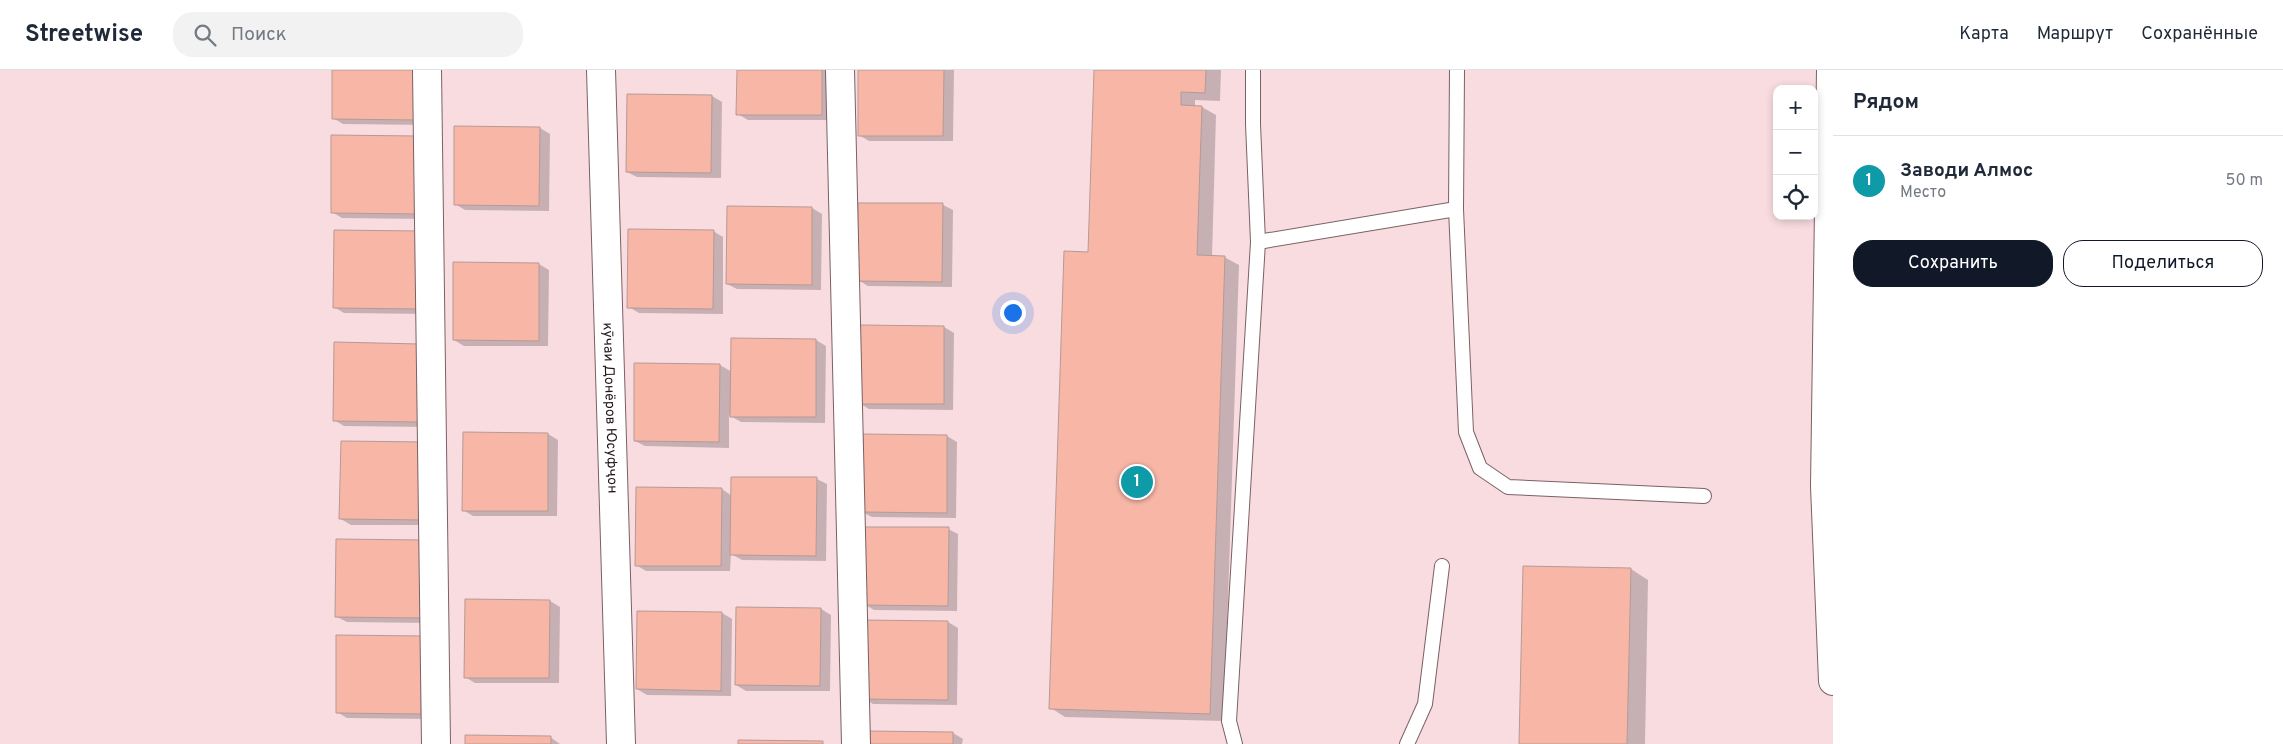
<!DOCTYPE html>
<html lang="ru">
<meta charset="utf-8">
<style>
:root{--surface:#fff;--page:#f2f2f3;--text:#1f2937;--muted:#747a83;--line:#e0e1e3;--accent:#111827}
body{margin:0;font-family:Overpass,sans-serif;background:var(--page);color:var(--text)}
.controls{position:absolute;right:15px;top:15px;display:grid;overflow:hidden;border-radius:10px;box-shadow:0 2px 8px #0003}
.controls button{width:45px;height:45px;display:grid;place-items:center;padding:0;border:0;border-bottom:1px solid var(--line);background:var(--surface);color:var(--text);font:25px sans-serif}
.you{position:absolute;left:1012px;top:242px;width:18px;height:18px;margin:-12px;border:4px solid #fff;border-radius:50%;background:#1a73e8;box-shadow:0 0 0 8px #1a73e833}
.badge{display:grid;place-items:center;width:32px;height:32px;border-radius:50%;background:var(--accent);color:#fff;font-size:16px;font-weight:700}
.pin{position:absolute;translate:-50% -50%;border:2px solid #fff;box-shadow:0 1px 5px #0006}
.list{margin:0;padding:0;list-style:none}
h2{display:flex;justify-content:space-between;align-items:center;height:65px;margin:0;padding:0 20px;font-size:21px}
h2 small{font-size:16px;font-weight:400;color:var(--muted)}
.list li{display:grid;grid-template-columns:32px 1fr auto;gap:15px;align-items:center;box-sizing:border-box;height:90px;padding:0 20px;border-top:1px solid var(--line)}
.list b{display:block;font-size:19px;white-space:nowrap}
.list p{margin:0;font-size:16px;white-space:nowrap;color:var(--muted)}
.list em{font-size:16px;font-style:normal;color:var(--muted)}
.actions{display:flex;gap:10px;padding:15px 20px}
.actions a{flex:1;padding:11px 0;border:1px solid var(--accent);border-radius:20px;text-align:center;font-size:18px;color:var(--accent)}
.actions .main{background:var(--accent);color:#fff}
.icon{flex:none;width:28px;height:28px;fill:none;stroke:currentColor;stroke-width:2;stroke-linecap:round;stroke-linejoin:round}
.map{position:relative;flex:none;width:1833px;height:674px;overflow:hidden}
header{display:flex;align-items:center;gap:30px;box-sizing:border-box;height:70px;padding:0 25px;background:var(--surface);border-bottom:1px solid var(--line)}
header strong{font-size:24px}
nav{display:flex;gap:28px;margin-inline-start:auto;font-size:18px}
.search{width:350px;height:45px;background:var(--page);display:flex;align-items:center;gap:12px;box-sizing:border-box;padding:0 18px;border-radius:20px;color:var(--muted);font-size:19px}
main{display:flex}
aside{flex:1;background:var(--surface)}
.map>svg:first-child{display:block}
</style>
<header>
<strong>Streetwise</strong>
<div class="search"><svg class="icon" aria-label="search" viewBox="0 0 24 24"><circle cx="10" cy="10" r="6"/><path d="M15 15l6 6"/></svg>Поиск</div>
<nav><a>Карта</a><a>Маршрут</a><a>Сохранённые</a></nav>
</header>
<main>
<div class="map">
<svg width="1833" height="674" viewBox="0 0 1833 674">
<rect width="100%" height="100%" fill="#f9dce0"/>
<!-- shadow -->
<g fill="#0003">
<polygon points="334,0 427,55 343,54 333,48"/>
<polygon points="738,0 832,0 831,50 748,50 738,44"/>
<polygon points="860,0 954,0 953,71 869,71 859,65"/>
<polygon points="1095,0 1221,0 1220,31 1195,30 1195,37 1202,37 1216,45 1212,187 1224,187 1239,195 1224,651 1065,647 1051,638 1089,183"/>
<polygon points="712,26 722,32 721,108 637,107 627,102"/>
<polygon points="540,58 550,64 549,141 465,140 455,134"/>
<polygon points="333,66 426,149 342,148 332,142"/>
<polygon points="943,135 953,140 952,217 868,216 858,210"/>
<polygon points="812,138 822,144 821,220 737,219 727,214"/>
<polygon points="335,161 428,244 344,243 334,237"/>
<polygon points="713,161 723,167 723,244 639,243 629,237"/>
<polygon points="455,193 539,194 549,200 548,276 464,276 454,270"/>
<polygon points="944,257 954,263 953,340 869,339 859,333"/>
<polygon points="816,270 826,276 825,353 741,352 729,345 729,378 645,376 635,371 720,295 732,302"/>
<polygon points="429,281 428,357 344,356 334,350"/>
<polygon points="548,364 558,370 557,446 473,446 463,440"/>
<polygon points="863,365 947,366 957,372 956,448 872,447 862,442"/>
<polygon points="436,379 435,455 351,455 341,449"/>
<polygon points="817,409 827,414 826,491 742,490 731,484 730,501 646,501 636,495 722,419 732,426"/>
<polygon points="948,459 958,464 957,541 874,540 864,534"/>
<polygon points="337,470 431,553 347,552 337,547"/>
<polygon points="1631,499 1648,510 1645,674 1520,674"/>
<polygon points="550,531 560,537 559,613 475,613 465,607"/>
<polygon points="821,539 831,545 830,621 746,621 736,615"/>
<polygon points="722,543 732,549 731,626 647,625 637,619"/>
<polygon points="948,552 958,558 957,635 873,634 863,628"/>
<polygon points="431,573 431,649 347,648 337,642"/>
<polygon points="953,663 963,669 962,674 869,674"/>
<polygon points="550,667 560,674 466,674"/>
</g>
<!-- building -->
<g fill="#f8b6a7" stroke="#b59a95">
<polygon points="332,0 418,0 417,50 332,49"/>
<polygon points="737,0 822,0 822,45 736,45"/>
<polygon points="858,0 944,0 943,66 858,66"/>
<polygon points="1094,0 1206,0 1205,23 1181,22 1181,35 1202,36 1197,185 1225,186 1210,644 1049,639 1064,181 1088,182"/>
<polygon points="627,24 712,25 711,103 626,102"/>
<polygon points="454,56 540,57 539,136 454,135"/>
<polygon points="331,65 417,66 416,144 331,143"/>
<polygon points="858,133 943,133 942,212 857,211"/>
<polygon points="727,136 812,137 812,215 726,214"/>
<polygon points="628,159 714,160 713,239 627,238"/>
<polygon points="334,160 419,161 419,239 333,238"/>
<polygon points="453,192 539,193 539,271 453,270"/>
<polygon points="859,255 944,256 944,334 858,334"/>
<polygon points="731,268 816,269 816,347 730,347"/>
<polygon points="334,272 420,274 418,352 333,351"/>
<polygon points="634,293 720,294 719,372 634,371"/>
<polygon points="463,362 548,363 548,441 462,441"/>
<polygon points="862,364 947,365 947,443 861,442"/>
<polygon points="341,371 426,372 425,450 339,449"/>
<polygon points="731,407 817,407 816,486 730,485"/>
<polygon points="636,417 722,418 721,496 635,496"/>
<polygon points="863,457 949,457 948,536 862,535"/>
<polygon points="336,469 422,470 421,548 335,547"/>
<polygon points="1523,496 1631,498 1627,674 1519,674"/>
<polygon points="465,529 550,530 549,608 464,608"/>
<polygon points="736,537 821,538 820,616 735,615"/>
<polygon points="637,541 722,542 721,621 636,619"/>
<polygon points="863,550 948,551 948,630 862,629"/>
<polygon points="336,565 422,566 421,644 336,643"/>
<polygon points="867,661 953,662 953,674 867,674"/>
<polygon points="465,665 551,666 551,674 465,674"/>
<polygon points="738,670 823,671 823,674 738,674"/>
</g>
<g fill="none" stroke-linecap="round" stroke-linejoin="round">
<defs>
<g id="lane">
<polyline points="1457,0 1456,139 1466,362 1480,398 1508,417 1704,426"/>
<polyline points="1258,172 1456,139"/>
<polyline points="1235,674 1229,651 1258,172 1253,54 1253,0"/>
<polyline points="1407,674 1425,634 1442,496"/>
</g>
<g id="street">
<polyline points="427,0 436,674"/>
<path id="s1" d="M601 0 621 674"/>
<polyline points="840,0 856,674"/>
<polyline points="1831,0 1825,416 1833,611"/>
</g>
</defs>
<!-- lane casing -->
<use href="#lane" stroke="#7a6165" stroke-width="16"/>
<!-- street casing -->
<use href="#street" stroke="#7a6165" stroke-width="30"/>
<!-- lane -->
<use href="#lane" stroke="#fff" stroke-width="14"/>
<!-- street -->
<use href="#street" stroke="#fff" stroke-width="28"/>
</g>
<g text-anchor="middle" stroke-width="4.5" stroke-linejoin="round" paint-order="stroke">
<!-- street labels -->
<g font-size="14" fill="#211719" stroke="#f9dce0">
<text dy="5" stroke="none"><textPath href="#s1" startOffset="338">кӯчаи Донёров Юсуфҷон</textPath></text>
</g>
</g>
</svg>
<div class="controls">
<button>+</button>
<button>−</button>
<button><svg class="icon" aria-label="locate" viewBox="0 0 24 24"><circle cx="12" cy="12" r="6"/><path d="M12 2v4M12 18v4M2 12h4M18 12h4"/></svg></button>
</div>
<div class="you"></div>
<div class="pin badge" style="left:1137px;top:412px;background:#0f9aa8">1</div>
</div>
<aside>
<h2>Рядом<small></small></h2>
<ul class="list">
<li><span class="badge" style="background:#0f9aa8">1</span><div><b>Заводи Алмос</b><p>Место</p></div><em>50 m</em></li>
</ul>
<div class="actions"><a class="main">Сохранить</a><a>Поделиться</a></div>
</aside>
</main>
